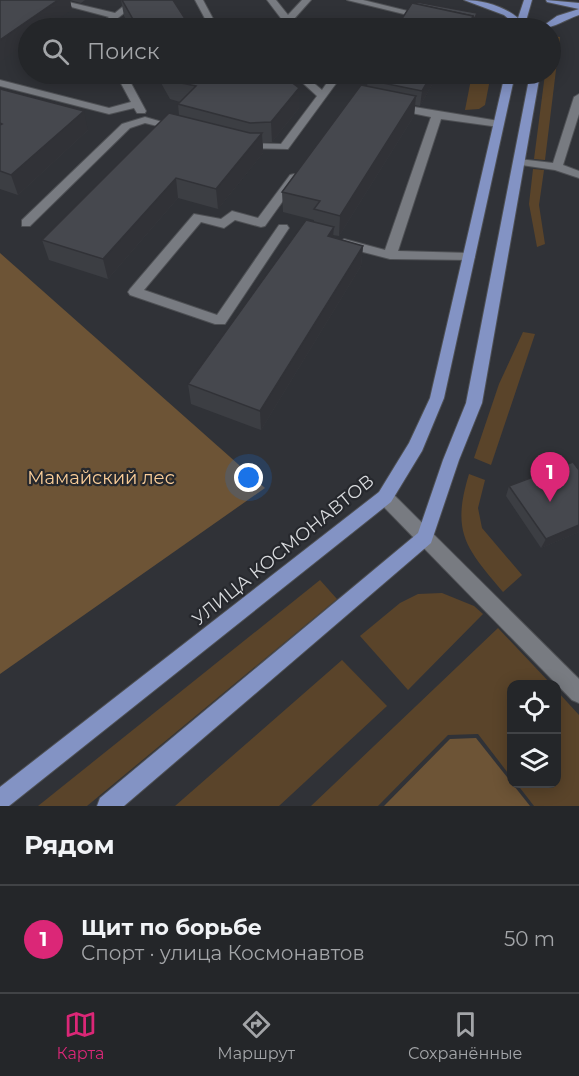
<!DOCTYPE html>
<html lang="ru">
<meta charset="utf-8">
<style>
:root{--surface:#242629;--page:#2c2e31;--text:#f1f3f6;--muted:#a3a5a8;--line:#414346;--accent:#db2777}
body{margin:0;font-family:Montserrat,sans-serif;background:var(--page);color:var(--text)}
.controls{position:absolute;right:18px;bottom:18px;display:grid;overflow:hidden;border-radius:12px;box-shadow:0 3px 15px #0003}
.controls button{width:54px;height:54px;display:grid;place-items:center;padding:0;border:0;border-bottom:2px solid var(--line);background:var(--surface);color:var(--text);font:30px sans-serif}
.you{position:absolute;left:249px;top:478px;width:21px;height:21px;margin:-15px;border:4px solid #fff;border-radius:50%;background:#1a73e8;box-shadow:0 0 0 9px #1a73e833}
.badge{display:grid;place-items:center;width:39px;height:39px;border-radius:50%;background:var(--accent);color:#fff;font-size:20px;font-weight:700}
.pin{position:absolute;translate:-50% -50px;filter:drop-shadow(0 2px 3px #0008)}
.pin::after{content:'';position:absolute;top:32px;width:21px;height:18px;background:inherit;clip-path:polygon(0 0,100% 0,50% 100%)}
.list{margin:0;padding:0;list-style:none}
h2{display:flex;justify-content:space-between;align-items:center;height:78px;margin:0;padding:0 24px;font-size:26px}
h2 small{font-size:20px;font-weight:400;color:var(--muted)}
.list li{display:grid;grid-template-columns:39px 1fr auto;gap:18px;align-items:center;box-sizing:border-box;height:108px;padding:0 24px;border-top:2px solid var(--line)}
.list b{display:block;font-size:22px;white-space:nowrap}
.list p{margin:0;font-size:20px;white-space:nowrap;color:var(--muted)}
.list em{font-size:20px;font-style:normal;color:var(--muted)}
.icon{flex:none;width:33px;height:33px;fill:none;stroke:currentColor;stroke-width:2;stroke-linecap:round;stroke-linejoin:round}
.map{position:relative;flex:none;width:579px;height:806px;overflow:hidden}
.search{position:absolute;background:var(--surface);box-shadow:0 3px 15px #0003;left:18px;right:18px;top:18px;height:66px;display:flex;align-items:center;gap:15px;box-sizing:border-box;padding:0 21px;border-radius:33px;color:var(--muted);font-size:22px}
.sheet{height:186px;background:var(--surface)}
nav{display:flex;justify-content:space-around;align-items:center;box-sizing:border-box;height:84px;border-top:2px solid var(--line);background:var(--surface);font-size:16px;color:var(--muted)}
nav a{display:grid;justify-items:center;gap:3px}
nav .on{color:var(--accent)}
.map>svg:first-child{display:block}
</style>
<div class="map">
<svg width="579" height="806" viewBox="0 0 579 806">
<rect width="100%" height="100%" fill="#303237"/>
<!-- green -->
<g fill="#5a442a">
<polygon points="551,36 560,37 545,160 534,159 545,74 550,74"/>
<polygon points="472,74 491,74 485,105 479,109 465,110"/>
<polygon points="533,169 544,170 539,205 545,244 537,247 529,204"/>
<polygon points="523,332 535,334 491,465 474,458 499,384"/>
<path d="M469 474 485 480 478 508 482 528 522 575 503 592C466 548 451 533 469 474Z"/>
<polygon points="320,580 337,599 87,806 38,806"/>
<polygon points="442,593 474,606 483,614 408,690 360,636 400,603 418,594"/>
<polygon points="498,628 551,684 512,684 511,777 478,734 448,735 378,806 311,806"/>
<polygon points="342,660 387,706 279,806 175,806"/>
<polygon points="557,691 579,715 579,806 534,806 517,784 556,784"/>
</g>
<!-- forest -->
<g fill="#6d5436">
<polygon points="0,253 265,488 0,674"/>
<polygon points="476,738 530,806 384,806 450,739"/>
</g>
<g fill="none" stroke-linecap="round" stroke-linejoin="round">
<defs>
<g id="minor">
<polygon points="45,0 60,0 115,13 131,0 141,0 105,28 95,28 109,17"/>
<polygon points="195,0 203,0 218,28 210,28"/>
<polygon points="267,0 276,0 288,15 302,0 311,0 294,19 334,28 316,28 290,24 286,28 278,28 283,21"/>
<polygon points="347,0 363,0 428,16 424,19"/>
<polygon points="454,20 486,28 469,28 451,25 451,21"/>
<polygon points="116,74 126,74 146,111 145,113 137,113 134,108 109,114 0,86 0,80 109,108 131,102"/>
<polygon points="293,74 303,74 322,90 333,74 343,74 288,149 241,148 241,144 245,143 281,144 317,96"/>
<polygon points="579,94 579,114 563,165 579,171 579,178 555,170 515,164 513,162 519,159 553,163 574,97"/>
<polygon points="396,104 499,121 504,124 499,127 441,119 398,251 469,253 475,257 473,260 390,259 340,246 338,243 344,239 385,250 431,117 392,109 391,107"/>
<polygon points="145,117 183,128 178,131 145,123 130,128 30,226 22,226 22,220 122,124"/>
<polygon points="294,174 300,177 265,226 261,227 235,220 224,228 201,222 144,290 217,315 279,225 287,225 289,228 225,324 215,324 130,295 128,292 130,289 194,214 221,219 232,211 258,218 290,175"/>
<polygon points="385,490 391,492 579,679 579,703 572,700 379,502 377,497 379,492"/>
</g>
<g id="major">
<path d="M464 0C482 0 504 6 518 18L524 0H532L524 28H516V25L504 15Z"/>
<polygon points="546,0 579,3 579,9 547,2"/>
<path d="M579 9V15C566 19 553 29 540 28L557 16Z"/>
<polygon points="505,74 515,74 444,398 422,451 391,502 9,806 0,806 0,787 379,492 409,443 430,398"/>
<polygon points="530,74 540,74 482,403 459,460 431,543 124,806 97,806 100,798 418,533 443,460 466,403"/>
</g>
</defs>
<!-- minor casing -->
<use href="#minor" stroke="#4e5054" stroke-width="2"/>
<!-- major casing -->
<use href="#major" stroke="#4e5054" stroke-width="2"/>
<!-- minor -->
<use href="#minor" fill="#787b81" fill-rule="evenodd"/>
<!-- major -->
<use href="#major" fill="#8393c4" fill-rule="evenodd"/>
</g>
<!-- wall -->
<g fill="#3c3e43">
<polygon points="0,0 85,0 81,3 70,0 72,10"/>
<polygon points="121,0 173,0 191,28 131,28 124,16"/>
<polygon points="477,13 474,23 472,22 471,28 396,28"/>
<polygon points="156,74 274,74 299,88 299,108 272,142 263,142 263,153 218,209 178,198 108,279 49,260 42,240 179,115 178,104 180,102 170,99"/>
<polygon points="438,74 420,106 415,105 414,116 339,236 333,235 333,237 363,246 361,266 261,430 191,404 188,384 314,222 314,220 283,212 282,192 367,86 368,80"/>
<polygon points="0,89 88,130 18,195 0,189"/>
<polygon points="579,470 579,532 541,548 506,496 509,486"/>
</g>
<!-- shaded-wall -->
<g fill="#313237">
<polygon points="58,0 70,0 72,10 46,28 28,28 28,41 0,62 0,40"/>
<polygon points="473,16 471,28 467,28"/>
<polygon points="432,74 438,74 420,106 422,91"/>
<polygon points="299,88 299,108 272,142 271,122"/>
<polygon points="416,96 414,116 339,236 340,216"/>
<polygon points="84,111 88,130 18,195 11,175"/>
<polygon points="262,133 263,153 218,209 216,189"/>
<polygon points="176,178 178,198 108,279 103,259"/>
<polygon points="334,227 332,247 328,236"/>
<polygon points="363,246 361,266 261,430 260,411"/>
<polygon points="579,525 579,532 541,548 546,539"/>
</g>
<!-- building -->
<g fill="#46484e" stroke="#313237" stroke-width="1.5">
<polygon points="0,0 58,0 0,40"/>
<polygon points="122,0 173,0 191,28 138,28"/>
<polygon points="417,2 477,13 475,18 473,17 473,16 416,4"/>
<polygon points="412,3 473,16 467,28 458,27 457,28 396,28"/>
<polygon points="164,74 274,74 282,75 299,88 271,122 250,123 178,104 196,86 167,80"/>
<polygon points="373,74 432,74 422,91 368,80"/>
<polygon points="361,85 416,96 340,216 314,209 320,201 282,192"/>
<polygon points="0,89 84,111 11,175 0,171 0,125 2,124 0,123"/>
<polygon points="169,113 250,133 262,133 216,189 176,178 103,259 42,240"/>
<polygon points="306,220 334,227 328,236 363,246 260,411 188,384"/>
<polygon points="573,462 579,470 579,525 546,539 509,486"/>
</g>
<g text-anchor="middle" stroke-width="4.5" stroke-linejoin="round" paint-order="stroke">
<!-- park labels -->
<g font-size="18" fill="#fbce99" stroke="#26282d">
<text x="101" y="484">Мамайский лес</text>
</g>
<!-- street labels -->
<g font-size="18" fill="#d9dbde" stroke="#26282d">
<text transform="translate(283 550) rotate(-39)" y="6">УЛИЦА КОСМОНАВТОВ</text>
</g>
</g>
</svg>
<div class="controls">
<button><svg class="icon" aria-label="locate" viewBox="0 0 24 24"><circle cx="12" cy="12" r="6"/><path d="M12 2v4M12 18v4M2 12h4M18 12h4"/></svg></button>
<button><svg class="icon" aria-label="layers" viewBox="0 0 24 24"><path d="M12 4l9 5-9 5-9-5zM3 14l9 5 9-5"/></svg></button>
</div>
<div class="you"></div>
<div class="pin badge" style="left:550px;top:502px">1</div>
<div class="search"><svg class="icon" aria-label="search" viewBox="0 0 24 24"><circle cx="10" cy="10" r="6"/><path d="M15 15l6 6"/></svg>Поиск</div>
</div>
<section class="sheet">
<h2>Рядом<small></small></h2>
<ul class="list">
<li><span class="badge">1</span><div><b>Щит по борьбе</b><p>Спорт · улица Космонавтов</p></div><em>50 m</em></li>
</ul>
</section>
<nav>
<a class="on"><svg class="icon" aria-label="map" viewBox="0 0 24 24"><path d="M3 6l6-2 6 2 6-2v14l-6 2-6-2-6 2zM9 4v14M15 6v14"/></svg>Карта</a>
<a><svg class="icon" aria-label="directions" viewBox="0 0 24 24"><path d="M12 3l9 9-9 9-9-9zM9 14v-3h6M13 9l2 2-2 2"/></svg>Маршрут</a>
<a><svg class="icon" aria-label="saved" viewBox="0 0 24 24"><path d="M7 4h10v16l-5-4-5 4z"/></svg>Сохранённые</a>
</nav>
